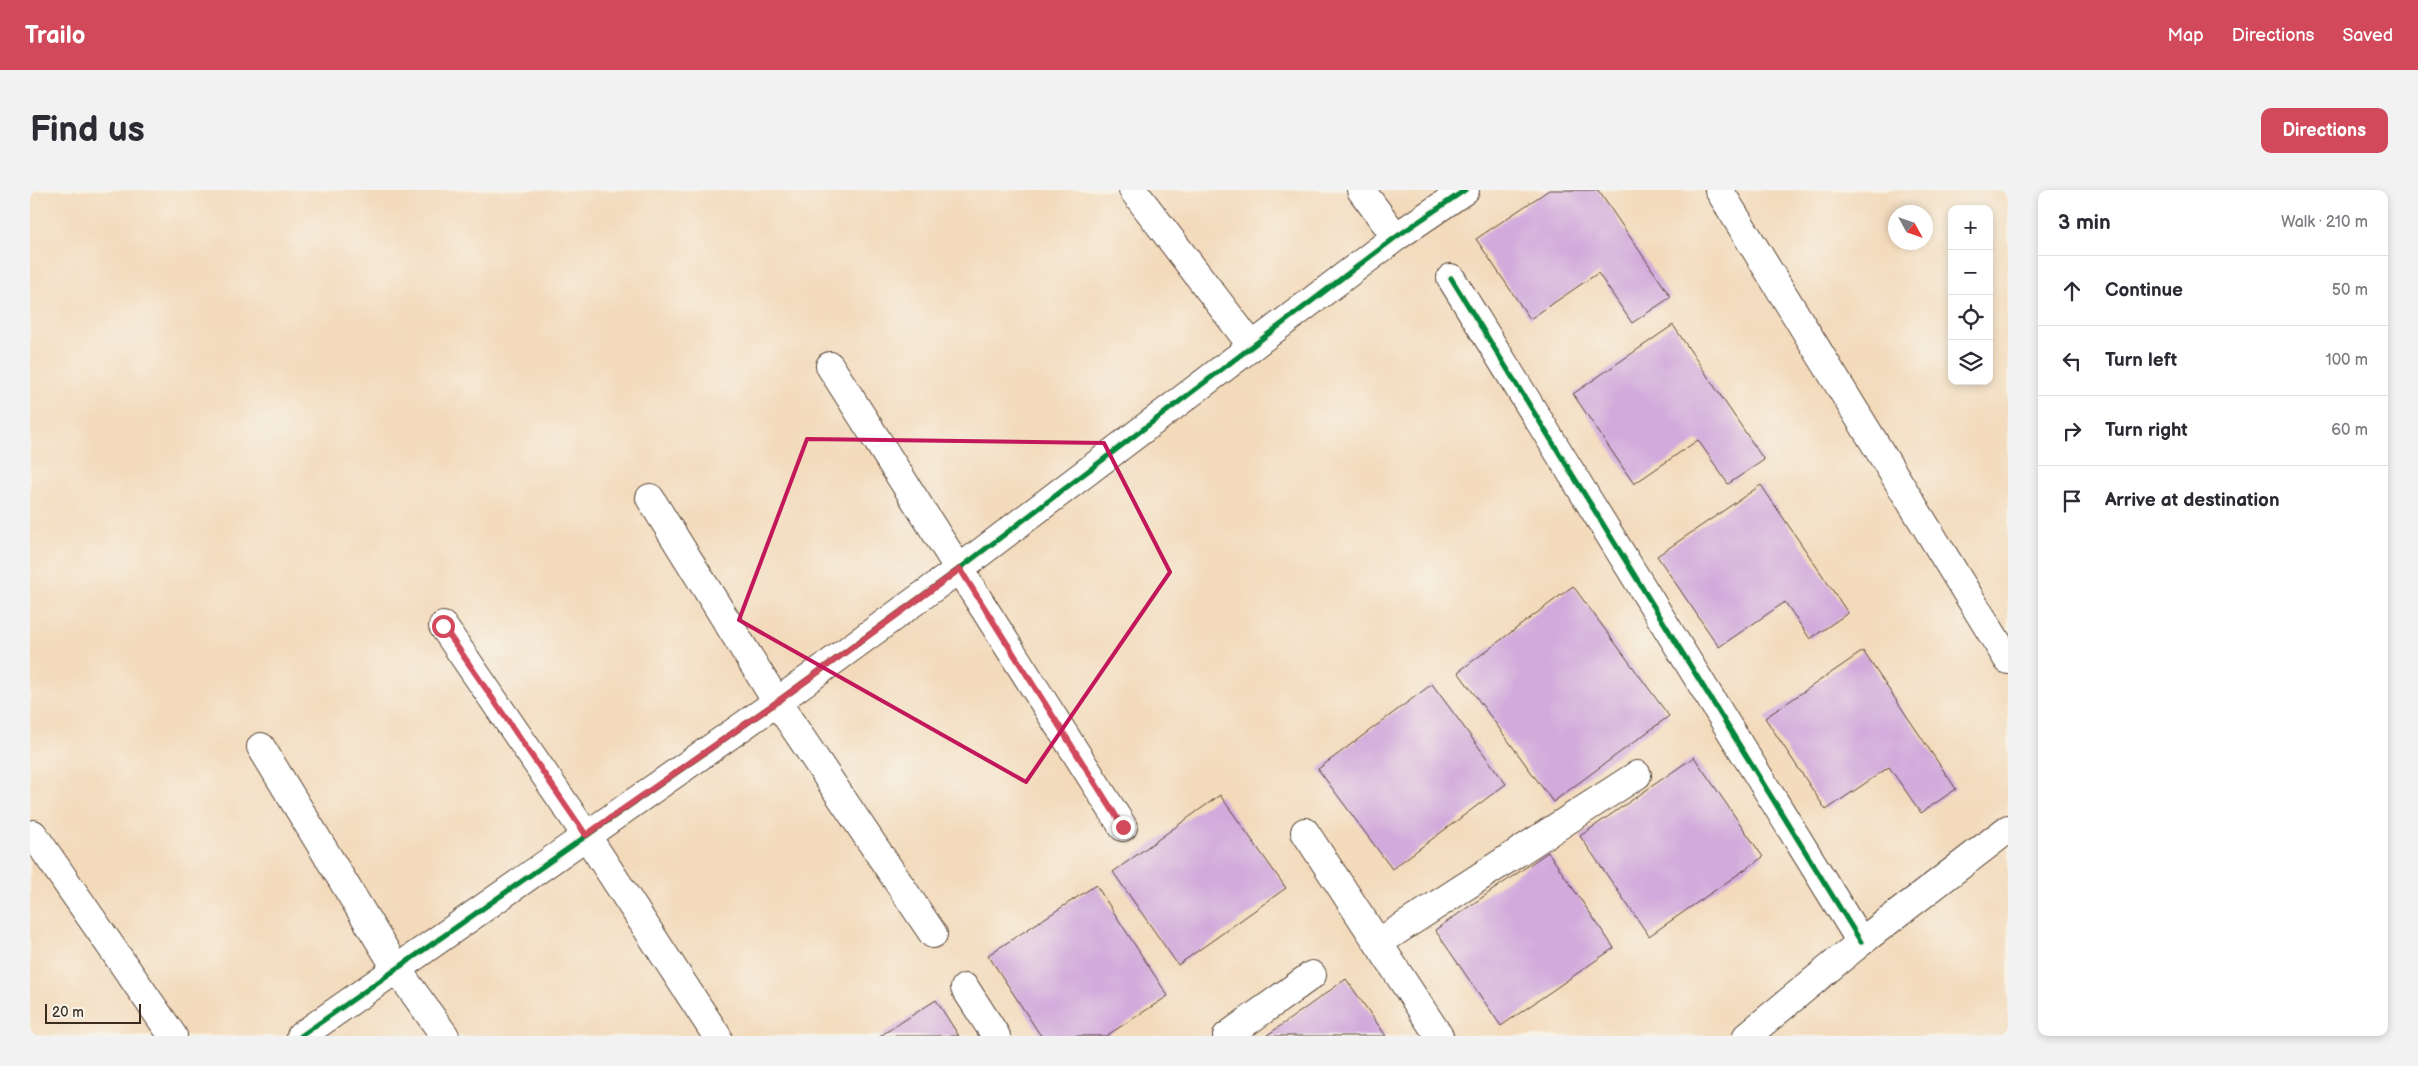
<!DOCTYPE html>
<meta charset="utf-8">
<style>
:root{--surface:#fff;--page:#f2f2f3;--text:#2b2b33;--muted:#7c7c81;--line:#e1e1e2;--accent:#d1495b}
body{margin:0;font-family:"Balsamiq Sans",sans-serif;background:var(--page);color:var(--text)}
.controls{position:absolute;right:15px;top:15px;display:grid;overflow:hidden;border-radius:10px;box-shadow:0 2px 8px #0003}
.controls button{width:45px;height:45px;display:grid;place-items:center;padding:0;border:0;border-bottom:1px solid var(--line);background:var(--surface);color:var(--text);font:25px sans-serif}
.compass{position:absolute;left:1858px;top:15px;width:45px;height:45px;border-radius:50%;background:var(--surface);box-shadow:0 2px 8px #0003;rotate:130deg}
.scale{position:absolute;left:15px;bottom:12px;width:96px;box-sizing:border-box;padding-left:5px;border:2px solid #3b2a1e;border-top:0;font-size:14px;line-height:18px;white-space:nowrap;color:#3b2a1e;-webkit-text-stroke:4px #f7f3e8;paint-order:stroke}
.stop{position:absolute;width:15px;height:15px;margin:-11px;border:4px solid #d1495b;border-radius:50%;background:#fff}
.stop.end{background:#d1495b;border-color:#fff;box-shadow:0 1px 5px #0008}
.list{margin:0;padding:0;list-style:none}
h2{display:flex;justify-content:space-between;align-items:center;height:65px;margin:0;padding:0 20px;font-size:21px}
h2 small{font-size:16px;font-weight:400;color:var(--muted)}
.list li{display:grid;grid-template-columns:32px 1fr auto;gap:15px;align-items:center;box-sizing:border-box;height:70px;padding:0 20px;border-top:1px solid var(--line)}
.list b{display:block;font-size:19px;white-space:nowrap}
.list em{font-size:16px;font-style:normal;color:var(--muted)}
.icon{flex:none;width:28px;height:28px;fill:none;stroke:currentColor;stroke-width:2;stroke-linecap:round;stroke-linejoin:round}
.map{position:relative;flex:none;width:1978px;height:846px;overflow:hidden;border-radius:10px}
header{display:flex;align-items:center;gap:30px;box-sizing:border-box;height:70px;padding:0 25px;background:var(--accent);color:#fff}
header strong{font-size:24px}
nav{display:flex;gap:28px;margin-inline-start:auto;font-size:18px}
.intro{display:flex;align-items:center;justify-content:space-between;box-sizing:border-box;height:120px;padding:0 30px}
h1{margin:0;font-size:35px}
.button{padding:12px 22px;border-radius:10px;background:var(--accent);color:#fff;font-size:18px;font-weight:700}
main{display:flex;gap:30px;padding:0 30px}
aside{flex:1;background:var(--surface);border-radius:10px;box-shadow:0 2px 8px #0003}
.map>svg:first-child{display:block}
</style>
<header>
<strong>Trailo</strong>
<nav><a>Map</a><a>Directions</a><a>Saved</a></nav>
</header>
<div class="intro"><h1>Find us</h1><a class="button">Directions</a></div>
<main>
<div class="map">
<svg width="1978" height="846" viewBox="0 0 1978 846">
<rect width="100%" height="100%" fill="#f7f3e8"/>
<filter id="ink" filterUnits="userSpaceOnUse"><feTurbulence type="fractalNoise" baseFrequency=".02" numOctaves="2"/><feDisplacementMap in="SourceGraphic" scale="10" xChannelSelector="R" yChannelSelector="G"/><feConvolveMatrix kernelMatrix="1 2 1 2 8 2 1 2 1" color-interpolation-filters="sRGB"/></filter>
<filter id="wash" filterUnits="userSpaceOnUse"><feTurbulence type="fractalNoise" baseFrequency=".0096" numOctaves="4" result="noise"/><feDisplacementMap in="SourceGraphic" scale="20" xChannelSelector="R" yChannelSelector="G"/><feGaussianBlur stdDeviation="1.12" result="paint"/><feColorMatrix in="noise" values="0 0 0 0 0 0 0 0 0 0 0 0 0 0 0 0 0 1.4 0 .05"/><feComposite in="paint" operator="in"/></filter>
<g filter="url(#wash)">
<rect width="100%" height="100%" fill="#f3dabb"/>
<g id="blocks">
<!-- building -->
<g fill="#d2aadb">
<polygon points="1519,0 1568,0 1641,107 1602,133 1568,83 1500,129 1446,49"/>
<polygon points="1643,135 1734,270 1698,294 1668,250 1604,294 1543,204"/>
<polygon points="1731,295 1818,423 1780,449 1755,412 1689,457 1627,366"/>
<polygon points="1543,396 1639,526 1523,612 1428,482"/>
<polygon points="1833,461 1926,599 1891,623 1859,577 1796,620 1735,528"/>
<polygon points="1402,494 1476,594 1362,679 1288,579"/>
<polygon points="1664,567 1733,667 1619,746 1550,646"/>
<polygon points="1190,605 1256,698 1148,775 1083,682"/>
<polygon points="1518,662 1584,758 1471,836 1405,740"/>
<polygon points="1066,695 1138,806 1076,846 1011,846 958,765"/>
<polygon points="1316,789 1356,846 1236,846"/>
<polygon points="906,810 929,846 850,846"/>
</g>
</g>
</g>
<g filter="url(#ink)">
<use href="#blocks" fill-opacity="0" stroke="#574436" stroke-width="1"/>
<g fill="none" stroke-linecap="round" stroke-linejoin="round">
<defs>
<g id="street">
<polyline points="1103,0 1222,156"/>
<polyline points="1331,0 1366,47"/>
<polyline points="1689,0 1978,470"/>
<polyline points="1421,88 1831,752"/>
<polyline points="800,176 1093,637"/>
<polyline points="620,308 747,512 903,744"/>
<polyline points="413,436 556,645 687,846"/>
<polyline points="231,557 366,778 415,846"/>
<polyline points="1275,642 1348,753"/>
<polyline points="3,644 143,846"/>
<polyline points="935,798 966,846"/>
<polyline points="271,846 747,512 929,379 1366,47 1435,0"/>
<polyline points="1197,846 1282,785"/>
<polyline points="1409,846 1348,753 1607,585"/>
<polyline points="1717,846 1831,752 1978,639"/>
</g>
</defs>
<!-- street casing -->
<use href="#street" stroke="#574436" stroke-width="30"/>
<!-- street -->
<use href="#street" stroke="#fff" stroke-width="28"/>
<defs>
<g id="cycleway">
<polyline points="1421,88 1831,752"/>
<polyline points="271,846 747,512 929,379 1366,47 1435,0"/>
</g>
</defs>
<!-- cycleway casing -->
<use href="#cycleway" stroke="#f7f3e8" stroke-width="8"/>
<!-- cycleway -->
<use href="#cycleway" stroke="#00873e" stroke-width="5"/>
</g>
</g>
<g fill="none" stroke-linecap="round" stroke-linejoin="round" filter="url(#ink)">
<!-- route -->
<polyline stroke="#d1495b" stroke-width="6" points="413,436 556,645 747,512 930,379 1093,637"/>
</g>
<!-- marked area -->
<path fill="none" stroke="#c2185b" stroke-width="4" stroke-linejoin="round" d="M777 249 1074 253 1140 382 996 592 709 430Z"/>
</svg>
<div class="controls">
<button>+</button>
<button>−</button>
<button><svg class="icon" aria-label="locate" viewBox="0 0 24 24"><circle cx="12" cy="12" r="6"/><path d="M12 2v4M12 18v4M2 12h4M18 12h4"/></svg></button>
<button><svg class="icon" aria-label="layers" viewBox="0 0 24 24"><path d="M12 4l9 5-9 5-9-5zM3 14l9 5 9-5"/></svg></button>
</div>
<svg class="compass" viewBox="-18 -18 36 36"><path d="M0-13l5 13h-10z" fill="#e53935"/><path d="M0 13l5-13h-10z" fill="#7c7c81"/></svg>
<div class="scale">20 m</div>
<div class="stop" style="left:413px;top:436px"></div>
<div class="stop end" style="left:1093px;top:637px"></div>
</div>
<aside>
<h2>3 min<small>Walk · 210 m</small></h2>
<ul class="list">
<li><svg class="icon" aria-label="ahead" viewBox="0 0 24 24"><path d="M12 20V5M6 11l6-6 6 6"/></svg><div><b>Continue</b></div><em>50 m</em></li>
<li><svg class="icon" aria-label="left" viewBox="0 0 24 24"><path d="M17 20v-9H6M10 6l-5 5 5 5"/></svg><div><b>Turn left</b></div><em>100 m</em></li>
<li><svg class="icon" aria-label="right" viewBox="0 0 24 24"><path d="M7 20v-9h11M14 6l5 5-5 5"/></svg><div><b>Turn right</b></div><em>60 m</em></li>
<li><svg class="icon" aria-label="arrive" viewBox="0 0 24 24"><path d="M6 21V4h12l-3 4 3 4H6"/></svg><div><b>Arrive at destination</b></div></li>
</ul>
</aside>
</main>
